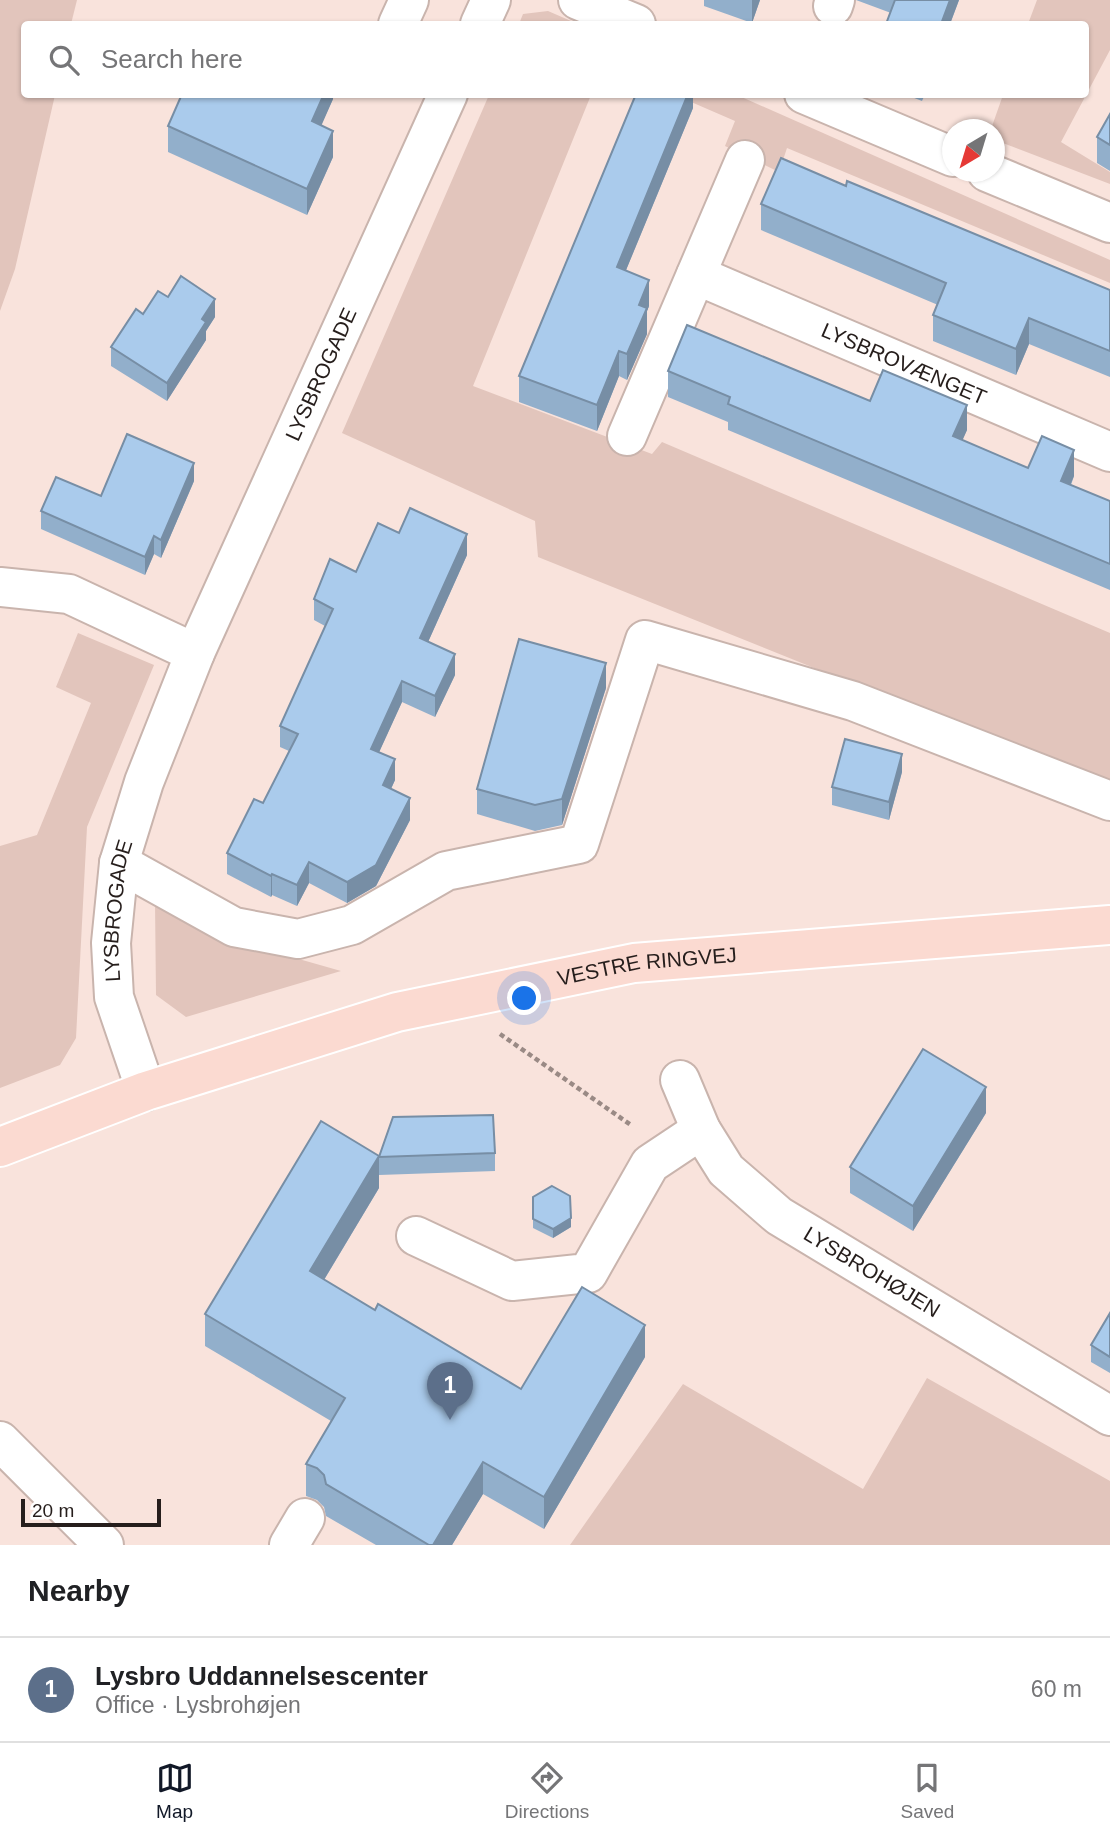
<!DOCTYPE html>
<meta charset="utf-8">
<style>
:root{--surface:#fff;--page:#f6f6f6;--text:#202124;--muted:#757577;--line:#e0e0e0;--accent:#111827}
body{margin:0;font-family:Arial,sans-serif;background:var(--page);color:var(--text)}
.compass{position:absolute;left:942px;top:119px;width:63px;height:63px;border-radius:50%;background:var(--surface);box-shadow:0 2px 5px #0004;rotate:218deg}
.scale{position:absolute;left:21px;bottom:18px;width:140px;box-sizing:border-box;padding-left:7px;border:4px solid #261e1c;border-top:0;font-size:19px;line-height:24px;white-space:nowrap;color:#261e1c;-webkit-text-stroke:5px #fff;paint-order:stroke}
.you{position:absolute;left:525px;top:999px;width:24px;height:24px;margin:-18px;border:5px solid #fff;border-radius:50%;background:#1a73e8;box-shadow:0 0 0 10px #1a73e833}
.badge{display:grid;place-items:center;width:46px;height:46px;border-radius:50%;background:var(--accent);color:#fff;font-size:23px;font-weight:700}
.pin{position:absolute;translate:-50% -58px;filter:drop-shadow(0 2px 4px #0008)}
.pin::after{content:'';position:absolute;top:37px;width:24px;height:21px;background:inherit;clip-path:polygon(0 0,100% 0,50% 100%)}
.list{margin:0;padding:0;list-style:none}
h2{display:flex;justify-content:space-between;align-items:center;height:91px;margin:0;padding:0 28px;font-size:30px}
h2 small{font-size:23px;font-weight:400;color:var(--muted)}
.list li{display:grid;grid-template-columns:46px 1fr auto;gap:21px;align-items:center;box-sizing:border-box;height:105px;padding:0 28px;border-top:2px solid var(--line)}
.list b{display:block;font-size:26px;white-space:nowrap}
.list p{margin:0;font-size:23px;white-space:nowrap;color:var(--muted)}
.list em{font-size:23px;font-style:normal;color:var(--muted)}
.icon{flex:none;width:38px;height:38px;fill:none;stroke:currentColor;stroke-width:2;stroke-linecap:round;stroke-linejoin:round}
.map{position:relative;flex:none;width:1110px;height:1545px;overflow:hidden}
.search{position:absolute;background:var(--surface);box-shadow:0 2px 5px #0004;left:21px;right:21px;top:21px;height:77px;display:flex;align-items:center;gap:18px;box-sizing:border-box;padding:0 24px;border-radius:7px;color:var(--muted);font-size:26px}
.sheet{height:196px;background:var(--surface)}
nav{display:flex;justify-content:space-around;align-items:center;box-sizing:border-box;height:98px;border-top:2px solid var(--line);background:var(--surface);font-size:19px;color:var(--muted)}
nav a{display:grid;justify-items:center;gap:4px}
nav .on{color:var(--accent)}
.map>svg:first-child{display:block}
</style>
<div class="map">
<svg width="1110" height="1545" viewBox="0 0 1110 1545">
<rect width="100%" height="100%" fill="#f9e3dc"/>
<!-- green -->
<g fill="#e2c5bc">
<polygon points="0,0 77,0 71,24 24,24 24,94 55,95 15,269 0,311"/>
<polygon points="1037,0 1110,0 1110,50 1061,142 1110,172 1110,184 995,140 995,130 991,129 1003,95 1086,94 1086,24 1028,24"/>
<polygon points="548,11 578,24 519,24 523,14"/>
<polygon points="489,95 591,95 473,386 652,454 662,442 1110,633 1110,787 538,557 535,521 342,433"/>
<polygon points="675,95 737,95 1110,260 1110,283 787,148 779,172 725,146 735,121"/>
<polygon points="78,633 154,665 87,827 76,1038 60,1065 0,1088 0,846 37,835 91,703 56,687"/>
<polygon points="155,902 232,940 341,971 186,1017 156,995"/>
<polygon points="927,1378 1110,1481 1110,1545 570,1545 683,1384 863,1489"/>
</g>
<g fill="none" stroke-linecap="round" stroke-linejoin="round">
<defs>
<g id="minor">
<polyline points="578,0 636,24"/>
<polyline points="833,6 835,0"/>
<polyline points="398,24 409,0"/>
<polyline points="480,24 491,0"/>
<polyline points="804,94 953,157"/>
<polyline points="987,172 1110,223"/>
<path id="s1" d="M696 275 1110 452"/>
<polyline points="627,436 745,160"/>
<polyline points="0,587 69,594 195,653"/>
<polyline points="119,863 234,927 298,939 352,925 446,871 579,844 645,640 853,701 1110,801"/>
<path id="s2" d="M680 1080 701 1130 726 1170 779 1216 1110 1416"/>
<path id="s3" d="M146 1091 114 997 111 943 119 863 144 782 195 653 448 94"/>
<polyline points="416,1236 512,1281 588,1273 650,1164 701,1130"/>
<polyline points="0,1441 104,1545"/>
<polyline points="289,1545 305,1518"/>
</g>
<g id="major">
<path id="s4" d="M0 1147 146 1091 397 1012 634 963 1110 925"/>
</g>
</defs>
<!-- minor casing -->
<use href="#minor" stroke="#c9b4ad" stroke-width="42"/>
<!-- major casing -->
<use href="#major" stroke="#fff" stroke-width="42"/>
<!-- path -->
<polyline stroke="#9a8a85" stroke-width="4.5" stroke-dasharray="5 3.5" stroke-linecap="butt" points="500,1034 631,1125"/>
<!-- minor -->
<use href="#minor" stroke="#fff" stroke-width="38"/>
<!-- major -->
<use href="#major" stroke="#fbdad1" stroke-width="38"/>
</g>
<!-- wall -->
<g fill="#92afcb">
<polygon points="704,0 760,0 752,23 704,6"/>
<polygon points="856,0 959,0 950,24 891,13"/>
<polygon points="333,94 333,99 321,125 333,157 307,215 168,152 168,126"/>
<polygon points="693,94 693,108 626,270 649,306 647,311 647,334 627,380 619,376 597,431 519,402 519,376"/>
<polygon points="904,94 925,94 922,101"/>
<polygon points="1110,114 1110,171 1097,163 1097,137"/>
<polygon points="846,186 1110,290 1110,377 1029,344 1016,375 933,341 933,315 938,305 761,230 761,204"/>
<polygon points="168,297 215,317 206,331 206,340 167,401 111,366 111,347 143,314"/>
<polygon points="668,371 870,401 967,430 962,440 1028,468 1074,476 1071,485 1110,501 1110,590 728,430 728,422 668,397"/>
<polygon points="194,481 161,558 154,554 145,575 41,529 41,511 101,496"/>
<polygon points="399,533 467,555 428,642 455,675 435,717 402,702 379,752 395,780 391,789 410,820 376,886 347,903 309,883 297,906 272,895 271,897 227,874 227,853 263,803 289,751 280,747 280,726 325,626 314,620 314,599 356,572"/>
<polygon points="606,688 562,825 535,831 477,814 477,789"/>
<polygon points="902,772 889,820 832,805 832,787"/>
<polygon points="986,1113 913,1231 850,1193 850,1167"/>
<polygon points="495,1153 495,1171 379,1175 379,1188 324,1280 375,1310 521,1389 645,1357 544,1529 483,1494 452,1545 376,1545 326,1516 324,1507 317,1500 306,1496 306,1464 331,1421 205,1346 205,1314 379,1156"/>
<polygon points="533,1197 571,1227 553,1238 533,1228"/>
<polygon points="1110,1313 1110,1373 1091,1362 1091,1345"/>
</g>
<!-- shaded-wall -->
<g fill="#778ea5">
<polygon points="752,0 760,0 752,23"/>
<polygon points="950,0 959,0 950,24 941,24"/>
<polygon points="324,94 333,94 333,99 312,147 312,121"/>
<polygon points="688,94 693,94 693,108 617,292 617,267"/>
<polygon points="333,131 333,157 307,215 307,189"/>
<polygon points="649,280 649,306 647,311 647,334 627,380 627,354 639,305"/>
<polygon points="215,299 215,317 206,331 206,340 167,401 167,383 202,319"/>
<polygon points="1029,318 1029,344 1016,375 1016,349"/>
<polygon points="619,351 619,376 597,431 597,405"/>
<polygon points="967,405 967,430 953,462 953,436"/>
<polygon points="1074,450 1074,476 1061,507 1061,481"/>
<polygon points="194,463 194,481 161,558 161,540"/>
<polygon points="467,534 467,555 420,660 420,638"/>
<polygon points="154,536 154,554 145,575 145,557"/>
<polygon points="455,654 455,675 435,717 435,696"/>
<polygon points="606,663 606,688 562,825 562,799"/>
<polygon points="402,681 402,702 371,770 371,749"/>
<polygon points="902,754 902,772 889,820 889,802"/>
<polygon points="395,759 395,780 383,806 383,785"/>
<polygon points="410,798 410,820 376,886 347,903 347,882"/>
<polygon points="309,862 309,883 297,906 297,885"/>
<polygon points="272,874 272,895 271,897 271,876"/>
<polygon points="986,1087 986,1113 913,1231 913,1206"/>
<polygon points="379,1156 379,1188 310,1303 310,1271"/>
<polygon points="571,1218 571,1227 553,1238 553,1229"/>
<polygon points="645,1325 645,1357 544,1529 544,1497"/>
<polygon points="483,1462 483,1494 452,1545 433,1545"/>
</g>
<!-- building -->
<g fill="#aacbec" stroke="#778ea5" stroke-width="2">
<polygon points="895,0 950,0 941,24 886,24"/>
<polygon points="182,94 324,94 312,121 333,131 307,189 168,126"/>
<polygon points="636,94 688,94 617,267 649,280 639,305 647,308 627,354 619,351 597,405 519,376"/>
<polygon points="1110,114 1110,145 1097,137"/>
<polygon points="781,158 846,186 847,181 1110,290 1110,351 1029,318 1016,349 933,315 946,283 761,204"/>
<polygon points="181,276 215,299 202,319 206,322 167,383 111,347 136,309 143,314 158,291 168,297"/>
<polygon points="687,325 870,401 883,370 967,405 953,436 1028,468 1042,436 1074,450 1061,481 1110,501 1110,564 728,404 730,397 668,371"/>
<polygon points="127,434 194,463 161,540 154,536 145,557 41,511 56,477 101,496"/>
<polygon points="410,508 467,534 420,638 455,654 435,696 402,681 371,749 395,759 383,785 410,798 376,865 347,882 309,862 297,885 272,874 271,876 227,853 254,799 263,803 298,734 280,726 333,609 314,599 330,559 356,572 378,523 399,533"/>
<polygon points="519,639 606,663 562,799 535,805 477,789"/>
<polygon points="845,739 902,754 889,802 832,787"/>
<polygon points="923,1049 986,1087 913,1206 850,1167"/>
<polygon points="493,1115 495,1153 379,1157 393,1117"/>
<polygon points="321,1121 379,1156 310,1271 375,1310 378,1304 521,1389 582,1287 645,1325 544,1497 483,1462 433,1545 429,1545 326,1484 324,1475 317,1468 306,1464 345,1398 205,1314"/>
<polygon points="552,1186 570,1196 571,1218 553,1229 533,1219 533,1197"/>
<polygon points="1110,1313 1110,1357 1091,1345"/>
</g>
<g text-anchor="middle" stroke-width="5" stroke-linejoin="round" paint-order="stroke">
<!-- street labels -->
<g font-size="21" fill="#261e1c" stroke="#fff">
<text dy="7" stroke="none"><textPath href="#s1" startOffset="226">LYSBROVÆNGET</textPath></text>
<text dy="7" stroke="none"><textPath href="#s3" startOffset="763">LYSBROGADE</textPath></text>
<text dy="7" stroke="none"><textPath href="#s3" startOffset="186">LYSBROGADE</textPath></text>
<text dy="7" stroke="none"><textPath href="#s4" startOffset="674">VESTRE RINGVEJ</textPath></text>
<text dy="7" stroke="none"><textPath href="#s2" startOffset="280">LYSBROHØJEN</textPath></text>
</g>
</g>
</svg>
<svg class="compass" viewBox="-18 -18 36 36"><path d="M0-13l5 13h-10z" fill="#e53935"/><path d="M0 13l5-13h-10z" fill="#757577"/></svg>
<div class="scale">20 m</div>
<div class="you"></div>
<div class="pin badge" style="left:450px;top:1420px;background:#5c6f8a">1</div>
<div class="search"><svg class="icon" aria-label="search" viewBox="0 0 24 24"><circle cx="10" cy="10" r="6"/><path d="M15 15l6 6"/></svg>Search here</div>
</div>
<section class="sheet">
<h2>Nearby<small></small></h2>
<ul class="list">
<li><span class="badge" style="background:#5c6f8a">1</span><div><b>Lysbro Uddannelsescenter</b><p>Office · Lysbrohøjen</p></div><em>60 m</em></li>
</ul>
</section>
<nav>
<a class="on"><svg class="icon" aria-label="map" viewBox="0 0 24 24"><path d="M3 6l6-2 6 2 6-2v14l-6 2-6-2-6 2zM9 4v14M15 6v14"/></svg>Map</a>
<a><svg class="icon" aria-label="directions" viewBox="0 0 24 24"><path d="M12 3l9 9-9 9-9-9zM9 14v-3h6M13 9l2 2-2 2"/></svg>Directions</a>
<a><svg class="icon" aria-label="saved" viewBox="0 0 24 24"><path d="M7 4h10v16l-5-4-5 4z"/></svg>Saved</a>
</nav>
